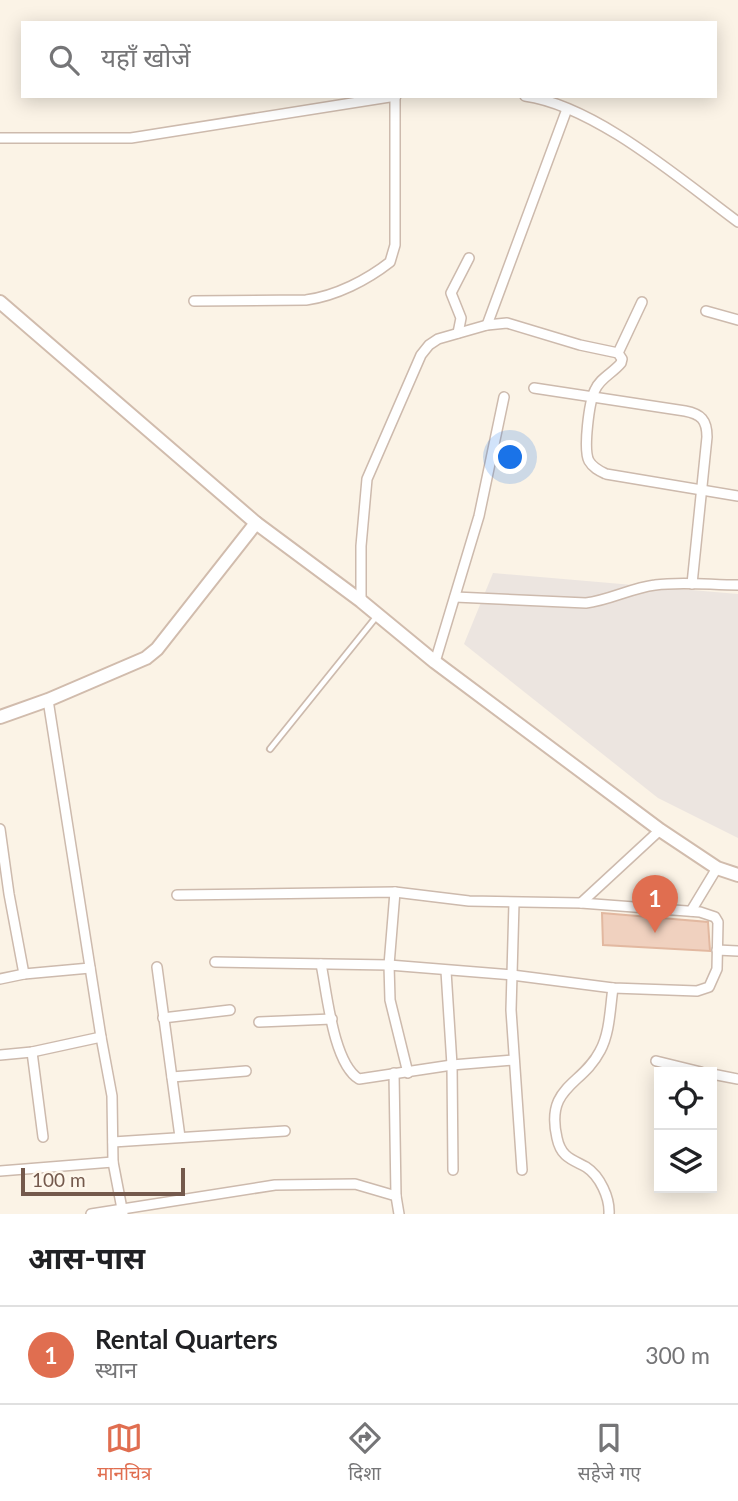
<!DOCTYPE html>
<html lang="hi">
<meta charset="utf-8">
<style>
:root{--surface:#fff;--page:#f2f2f2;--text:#202124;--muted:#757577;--line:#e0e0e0;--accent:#e06e50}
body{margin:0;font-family:Lato,"Noto Sans Devanagari",sans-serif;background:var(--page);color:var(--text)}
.controls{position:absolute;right:21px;bottom:21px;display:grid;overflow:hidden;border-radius:0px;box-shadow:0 4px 18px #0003}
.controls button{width:63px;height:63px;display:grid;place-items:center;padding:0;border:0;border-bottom:2px solid var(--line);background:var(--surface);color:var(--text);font:35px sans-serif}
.scale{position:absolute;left:21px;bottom:18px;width:164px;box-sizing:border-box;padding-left:7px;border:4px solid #74594c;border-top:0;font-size:19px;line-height:24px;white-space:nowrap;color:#74594c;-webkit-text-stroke:5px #fef7ec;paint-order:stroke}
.you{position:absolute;left:511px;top:458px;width:24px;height:24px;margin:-18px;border:5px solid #fff;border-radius:50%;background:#1a73e8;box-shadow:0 0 0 10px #1a73e833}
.badge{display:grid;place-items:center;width:46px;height:46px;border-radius:50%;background:var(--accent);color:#fff;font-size:23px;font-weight:700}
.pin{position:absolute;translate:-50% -58px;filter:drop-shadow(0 2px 4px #0008)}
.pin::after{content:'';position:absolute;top:37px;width:24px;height:21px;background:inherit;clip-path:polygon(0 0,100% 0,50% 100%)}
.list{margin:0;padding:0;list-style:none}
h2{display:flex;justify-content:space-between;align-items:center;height:91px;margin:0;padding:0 28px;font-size:30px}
h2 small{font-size:23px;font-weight:400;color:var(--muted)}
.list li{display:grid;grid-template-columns:46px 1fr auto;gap:21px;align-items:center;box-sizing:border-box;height:98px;padding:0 28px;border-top:2px solid var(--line)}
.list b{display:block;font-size:26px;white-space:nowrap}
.list p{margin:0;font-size:23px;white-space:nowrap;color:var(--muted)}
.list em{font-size:23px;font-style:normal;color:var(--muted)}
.icon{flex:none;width:38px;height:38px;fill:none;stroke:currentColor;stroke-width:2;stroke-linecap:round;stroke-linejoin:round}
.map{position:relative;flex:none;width:738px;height:1214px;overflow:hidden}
.search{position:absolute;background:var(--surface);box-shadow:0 4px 18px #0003;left:21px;right:21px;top:21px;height:77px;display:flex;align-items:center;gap:18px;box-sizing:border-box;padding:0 24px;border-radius:0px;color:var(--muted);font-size:26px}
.sheet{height:189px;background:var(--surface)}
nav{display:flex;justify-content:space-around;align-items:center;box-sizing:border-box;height:98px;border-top:2px solid var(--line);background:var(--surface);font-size:19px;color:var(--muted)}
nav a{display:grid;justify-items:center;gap:4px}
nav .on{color:var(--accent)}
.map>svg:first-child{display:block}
</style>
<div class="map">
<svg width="738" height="1214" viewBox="0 0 738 1214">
<rect width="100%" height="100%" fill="#fbf3e6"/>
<!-- industrial -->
<polygon fill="#ece5e0" points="493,573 738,594 738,838 658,798 464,644"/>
<!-- building -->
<polygon fill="#f0d1bf" stroke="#e2b8a0" stroke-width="2" points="602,913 708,922 710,951 603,945"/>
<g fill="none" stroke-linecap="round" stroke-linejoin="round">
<defs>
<polyline id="lane" points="270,749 377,616"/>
<g id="street">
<path d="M525 96C596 106 681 180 738 222"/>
<polyline points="0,138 131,138 396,96"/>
<path d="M194 301 306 300C336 296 367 280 390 262L395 245V96"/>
<polyline points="706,311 738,320"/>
<polyline points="487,325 567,109"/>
<polyline points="458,333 461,318 451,293 469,258"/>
<polyline points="618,353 642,302"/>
<path d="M534 388 685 411C701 414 707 420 707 437L692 584"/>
<path d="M455 597 586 603C610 600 631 588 655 585 682 581 711 585 738 585"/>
<path d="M361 601V546L367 479 421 355 429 345 438 339 487 325 507 323 580 345 618 353 622 359 621 363C613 373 600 378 595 390 589 402 583 450 589 461 593 468 600 471 606 474L738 496"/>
<polyline points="435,662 479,516 504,397"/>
<polyline points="48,700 101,1037 112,1096 113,1162 123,1214"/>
<polyline points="0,829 9,894 24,974"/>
<polyline points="395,892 389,965 390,1000 408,1073"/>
<polyline points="177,895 395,892 469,901 581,903 700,912 715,917 718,922 717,969 709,987 697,991 613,988 512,975 389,965 215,962"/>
<polyline points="514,903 511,1010 522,1170"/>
<polyline points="581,903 660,830"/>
<polyline points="691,911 717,868"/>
<polyline points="717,950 738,951"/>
<path d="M321 964C327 993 333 1063 359 1079L452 1065 513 1060"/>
<polyline points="157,967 180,1137"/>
<polyline points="446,971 452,1065 453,1170"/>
<polyline points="0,979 24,974 90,968"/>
<polyline points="163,1018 230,1010"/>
<polyline points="259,1022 332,1019"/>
<polyline points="32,1052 43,1137"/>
<polyline points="0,1055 32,1052 101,1037"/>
<polyline points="656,1061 701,1072"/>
<polyline points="394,1073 396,1196 399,1214"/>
<polyline points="712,1074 738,1079"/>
<polyline points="172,1077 246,1071"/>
<polyline points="113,1142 285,1131"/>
<polyline points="0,1171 113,1162"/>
<polyline points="91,1214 275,1185 355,1184 396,1196"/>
<path d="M609 1214C610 1198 600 1176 586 1167 571 1159 561 1157 557 1138 545 1086 582 1086 600 1051 610 1033 610 1008 613 988"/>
</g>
<g id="secondary">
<polyline points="0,302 256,523 361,601 435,662 660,830 717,868 738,875"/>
<polyline points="0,717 48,700 146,658 157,649 256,523"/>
</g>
</defs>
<!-- lane casing -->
<use href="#lane" stroke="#cdbaad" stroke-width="8"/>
<!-- street casing -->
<use href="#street" stroke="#cdbaad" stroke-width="12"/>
<!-- secondary casing -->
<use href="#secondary" stroke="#d1bcad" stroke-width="16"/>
<!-- lane -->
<use href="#lane" stroke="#fff" stroke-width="4.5"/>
<!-- street -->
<use href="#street" stroke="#fff" stroke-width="9"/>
<!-- secondary -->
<use href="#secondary" stroke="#fff" stroke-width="12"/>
</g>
</svg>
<div class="controls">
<button><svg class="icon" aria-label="locate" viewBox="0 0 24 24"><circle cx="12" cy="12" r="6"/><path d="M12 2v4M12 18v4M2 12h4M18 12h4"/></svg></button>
<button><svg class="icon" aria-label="layers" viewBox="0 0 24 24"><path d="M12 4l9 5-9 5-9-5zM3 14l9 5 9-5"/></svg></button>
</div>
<div class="scale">100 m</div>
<div class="you"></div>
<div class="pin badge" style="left:655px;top:933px">1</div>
<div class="search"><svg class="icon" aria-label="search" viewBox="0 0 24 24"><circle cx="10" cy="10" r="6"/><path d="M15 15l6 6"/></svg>यहाँ खोजें</div>
</div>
<section class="sheet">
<h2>आस-पास<small></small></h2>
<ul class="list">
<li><span class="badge">1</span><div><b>Rental Quarters</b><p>स्थान</p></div><em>300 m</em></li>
</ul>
</section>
<nav>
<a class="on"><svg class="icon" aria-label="map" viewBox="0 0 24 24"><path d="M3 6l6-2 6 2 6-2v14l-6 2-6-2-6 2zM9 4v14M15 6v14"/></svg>मानचित्र</a>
<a><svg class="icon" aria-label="directions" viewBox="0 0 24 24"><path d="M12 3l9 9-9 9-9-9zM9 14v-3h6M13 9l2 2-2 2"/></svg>दिशा</a>
<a><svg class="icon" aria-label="saved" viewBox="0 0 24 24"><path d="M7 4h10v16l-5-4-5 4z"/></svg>सहेजे गए</a>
</nav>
